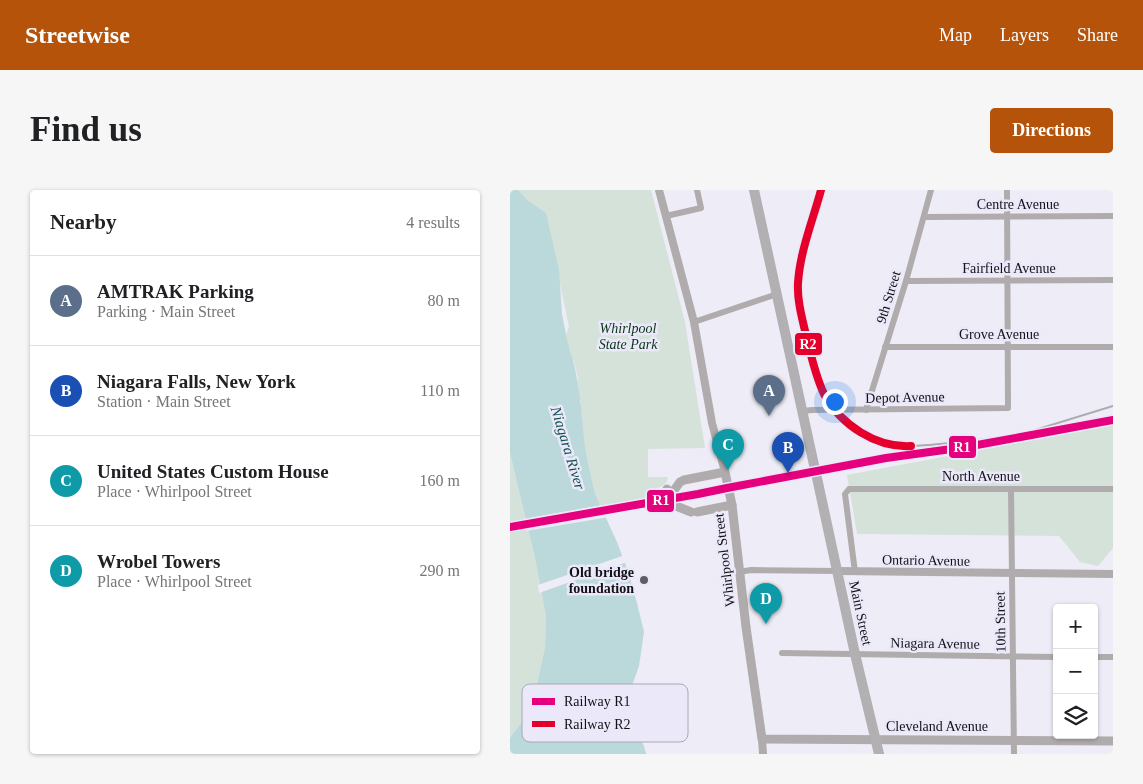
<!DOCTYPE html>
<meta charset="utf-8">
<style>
:root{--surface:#fff;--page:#f6f6f6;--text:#202124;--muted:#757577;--line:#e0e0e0;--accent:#b45309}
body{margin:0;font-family:"Times New Roman",serif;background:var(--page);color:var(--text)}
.controls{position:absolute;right:15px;bottom:15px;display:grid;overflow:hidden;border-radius:5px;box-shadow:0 1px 4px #0004}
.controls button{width:45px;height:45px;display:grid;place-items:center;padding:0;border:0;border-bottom:1px solid var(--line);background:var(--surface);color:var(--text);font:25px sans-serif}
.you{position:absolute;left:324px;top:211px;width:18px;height:18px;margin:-12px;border:4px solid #fff;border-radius:50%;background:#1a73e8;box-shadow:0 0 0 8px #1a73e833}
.badge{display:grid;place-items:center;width:32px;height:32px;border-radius:50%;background:var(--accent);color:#fff;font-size:16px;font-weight:700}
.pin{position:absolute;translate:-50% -41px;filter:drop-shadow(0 1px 2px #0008)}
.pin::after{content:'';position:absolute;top:26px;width:18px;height:15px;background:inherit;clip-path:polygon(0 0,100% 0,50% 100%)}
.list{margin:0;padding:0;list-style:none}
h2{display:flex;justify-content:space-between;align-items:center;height:65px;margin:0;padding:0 20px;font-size:21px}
h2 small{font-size:16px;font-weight:400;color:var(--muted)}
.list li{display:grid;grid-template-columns:32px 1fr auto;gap:15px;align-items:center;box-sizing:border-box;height:90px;padding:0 20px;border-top:1px solid var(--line)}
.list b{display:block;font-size:19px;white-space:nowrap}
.list p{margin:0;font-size:16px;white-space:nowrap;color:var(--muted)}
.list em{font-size:16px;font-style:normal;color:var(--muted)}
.icon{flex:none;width:28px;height:28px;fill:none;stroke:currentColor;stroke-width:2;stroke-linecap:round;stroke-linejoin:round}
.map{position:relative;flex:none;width:603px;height:564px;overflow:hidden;border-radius:5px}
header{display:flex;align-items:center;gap:30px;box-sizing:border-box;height:70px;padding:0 25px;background:var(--accent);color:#fff}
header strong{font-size:24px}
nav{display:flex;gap:28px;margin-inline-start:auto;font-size:18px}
.intro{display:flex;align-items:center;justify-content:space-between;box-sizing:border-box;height:120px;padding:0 30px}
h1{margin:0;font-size:35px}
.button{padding:12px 22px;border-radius:5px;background:var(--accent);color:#fff;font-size:18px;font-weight:700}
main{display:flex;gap:30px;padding:0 30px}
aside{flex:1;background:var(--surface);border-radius:5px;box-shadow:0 1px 4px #0004}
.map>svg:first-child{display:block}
</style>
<header>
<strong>Streetwise</strong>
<nav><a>Map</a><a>Layers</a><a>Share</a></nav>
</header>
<div class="intro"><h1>Find us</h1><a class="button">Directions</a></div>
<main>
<aside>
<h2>Nearby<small>4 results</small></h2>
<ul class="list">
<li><span class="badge" style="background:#5c6f8a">A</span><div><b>AMTRAK Parking</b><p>Parking · Main Street</p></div><em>80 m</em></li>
<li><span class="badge" style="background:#1a4fb4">B</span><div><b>Niagara Falls, New York</b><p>Station · Main Street</p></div><em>110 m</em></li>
<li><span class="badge" style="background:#0f9aa8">C</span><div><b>United States Custom House</b><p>Place · Whirlpool Street</p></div><em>160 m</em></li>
<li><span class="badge" style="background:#0f9aa8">D</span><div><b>Wrobel Towers</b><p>Place · Whirlpool Street</p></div><em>290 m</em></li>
</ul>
</aside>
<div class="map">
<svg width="603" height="564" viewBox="0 0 603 564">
<rect width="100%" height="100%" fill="#eeecf6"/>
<!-- green -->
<g fill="#d5e2da">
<path d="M0 0H141L175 132 195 258 138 259V287H158C157 295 151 297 144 299L145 306 90 316 85 305 77 268 71 250 68 224 71 211 65 198 68 188 64 171 59 168 61 162 54 149 59 137 46 75Z"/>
<polygon points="603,235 603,358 588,376 570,372 549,346 347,344 337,285"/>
<polygon points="0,263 25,368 36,426 35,457 22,518 0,548"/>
</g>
<!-- water -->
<polygon fill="#bbd8db" points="0,0 8,0 17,10 36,23 49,80 52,124 57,150 65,178 70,208 75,259 85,304 107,352 118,381 127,413 134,442 129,476 118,507 125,539 134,556 136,564 0,564 0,548 22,518 35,457 36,426 25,368 0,263"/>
<!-- pier -->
<g fill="#eeecf6">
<polygon points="92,315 99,327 16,341 13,329"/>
<polygon points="115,365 117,372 29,403 28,395"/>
</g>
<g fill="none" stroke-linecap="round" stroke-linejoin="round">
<!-- minor -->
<g stroke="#b0acad" stroke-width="6">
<polyline points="156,26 191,18 187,0"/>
<polyline points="414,27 603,26"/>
<polyline points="396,91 603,90"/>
<polyline points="184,132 267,104"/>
<polyline points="375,157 603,157"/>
<polyline points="356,220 396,91 421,0"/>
<polyline points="293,221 302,220 498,218 497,0"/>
<polyline points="501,299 504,564"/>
<polyline points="229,382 241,380 328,381"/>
<polyline points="345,382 335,304 339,299 603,299"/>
<polyline points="272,463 547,467"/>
<polyline points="584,467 603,467"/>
</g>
<!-- tertiary -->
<g stroke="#b0acad" stroke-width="8">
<polyline points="149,0 184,132 202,233 215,282"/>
<polyline points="328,381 603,384"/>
<polyline points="252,549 253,564"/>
</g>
<!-- secondary -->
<g stroke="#b0acae" stroke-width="9">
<polyline points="165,299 170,292 174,290 215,282 222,315 236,437 252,549 603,551"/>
<polyline points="147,311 153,307 157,299"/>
<polyline points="187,322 222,315"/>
<polyline points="0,338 147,311 161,314 181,322"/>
</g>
<!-- primary -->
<g stroke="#b2b0b2" stroke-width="10">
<polyline points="244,0 304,275"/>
<polyline points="307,288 345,464 369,564"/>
</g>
<!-- rail -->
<g stroke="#adabae" stroke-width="2">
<path d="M311 0C303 30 291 61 288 92 287 109 291 125 295 141 300 162 304 184 314 203 326 227 355 251 381 255 394 257 406 256 419 255 446 253 472 250 498 246"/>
<polyline points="525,240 603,216"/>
</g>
<defs>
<polyline id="rail-1" points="0,337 188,304 217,298 376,268 456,257 603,230"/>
<path id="rail-2" d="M311 0C303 30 290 61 288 93 287 110 292 128 296 145 301 165 305 185 314 204 331 235 366 258 401 256"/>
</defs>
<!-- rail-1 casing -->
<use href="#rail-1" stroke="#ebe9f9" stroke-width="11"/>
<!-- rail-2 casing -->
<use href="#rail-2" stroke="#ebe9f9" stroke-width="11"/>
<!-- rail-1 -->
<use href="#rail-1" stroke="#e5007d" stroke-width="8"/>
<!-- rail-2 -->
<use href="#rail-2" stroke="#e4002b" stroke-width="8"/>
</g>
<!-- markers -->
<circle fill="#5f5e64" stroke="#ebe9f9" stroke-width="2" cx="134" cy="390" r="5"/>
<g text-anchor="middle" stroke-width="5" stroke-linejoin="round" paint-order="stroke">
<!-- street labels -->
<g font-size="14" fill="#121116" stroke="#ebe9f9">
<text x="508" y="19">Centre Avenue</text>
<text x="499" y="83">Fairfield Avenue</text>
<text transform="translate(378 107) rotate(-73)" y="5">9th Street</text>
<text x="489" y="149">Grove Avenue</text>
<text transform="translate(395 207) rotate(-1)" y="5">Depot Avenue</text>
<text x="471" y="291">North Avenue</text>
<text transform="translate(214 370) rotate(-97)" y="5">Whirlpool Street</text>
<text transform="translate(416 370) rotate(1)" y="5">Ontario Avenue</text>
<text transform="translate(351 423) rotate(78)" y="5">Main Street</text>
<text transform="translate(490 432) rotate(-91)" y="5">10th Street</text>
<text transform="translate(425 453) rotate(1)" y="5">Niagara Avenue</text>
<text x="427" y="541">Cleveland Avenue</text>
</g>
<!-- park labels -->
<g font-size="14" font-style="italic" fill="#073414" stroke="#ebe9f9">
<text x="118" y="143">Whirlpool<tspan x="118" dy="16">State Park</tspan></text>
</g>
<!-- poi labels -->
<g font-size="14" font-weight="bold" fill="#121116" stroke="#ebe9f9" text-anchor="end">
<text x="124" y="387">Old bridge<tspan x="124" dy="16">foundation</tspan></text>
</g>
<!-- water labels -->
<g font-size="15" font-style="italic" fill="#0f4d4f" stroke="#ebe9f9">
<text transform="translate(58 258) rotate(73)" y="5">Niagara River</text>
</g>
</g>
<!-- legend -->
<rect x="12" y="494" width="166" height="58" rx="8" fill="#ebe9f9" stroke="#aaa8b5" stroke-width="1"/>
<rect x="22" y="508" width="23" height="7" fill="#e5007d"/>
<rect x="22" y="531" width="23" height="6" fill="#e4002b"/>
<g font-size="14" fill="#121116">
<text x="54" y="516">Railway R1</text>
<text x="54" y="539">Railway R2</text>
</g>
<g stroke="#ebe9f9" stroke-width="2">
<rect x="284" y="142" width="29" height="24" rx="5" fill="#e4002b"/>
<rect x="438" y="245" width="29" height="24" rx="5" fill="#e5007d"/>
<rect x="136" y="299" width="29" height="24" rx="5" fill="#e5007d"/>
</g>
<g font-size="14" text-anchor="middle" font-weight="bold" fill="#fff">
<text x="298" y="159">R2</text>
<text x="452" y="262">R1</text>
<text x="151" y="315">R1</text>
</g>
</svg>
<div class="controls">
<button>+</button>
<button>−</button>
<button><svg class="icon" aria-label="layers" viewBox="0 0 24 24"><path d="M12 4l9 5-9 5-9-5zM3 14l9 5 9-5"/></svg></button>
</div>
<div class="you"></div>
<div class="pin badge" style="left:259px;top:226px;background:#5c6f8a">A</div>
<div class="pin badge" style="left:278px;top:283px;background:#1a4fb4">B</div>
<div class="pin badge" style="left:218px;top:280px;background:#0f9aa8">C</div>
<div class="pin badge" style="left:256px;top:434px;background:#0f9aa8">D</div>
</div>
</main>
